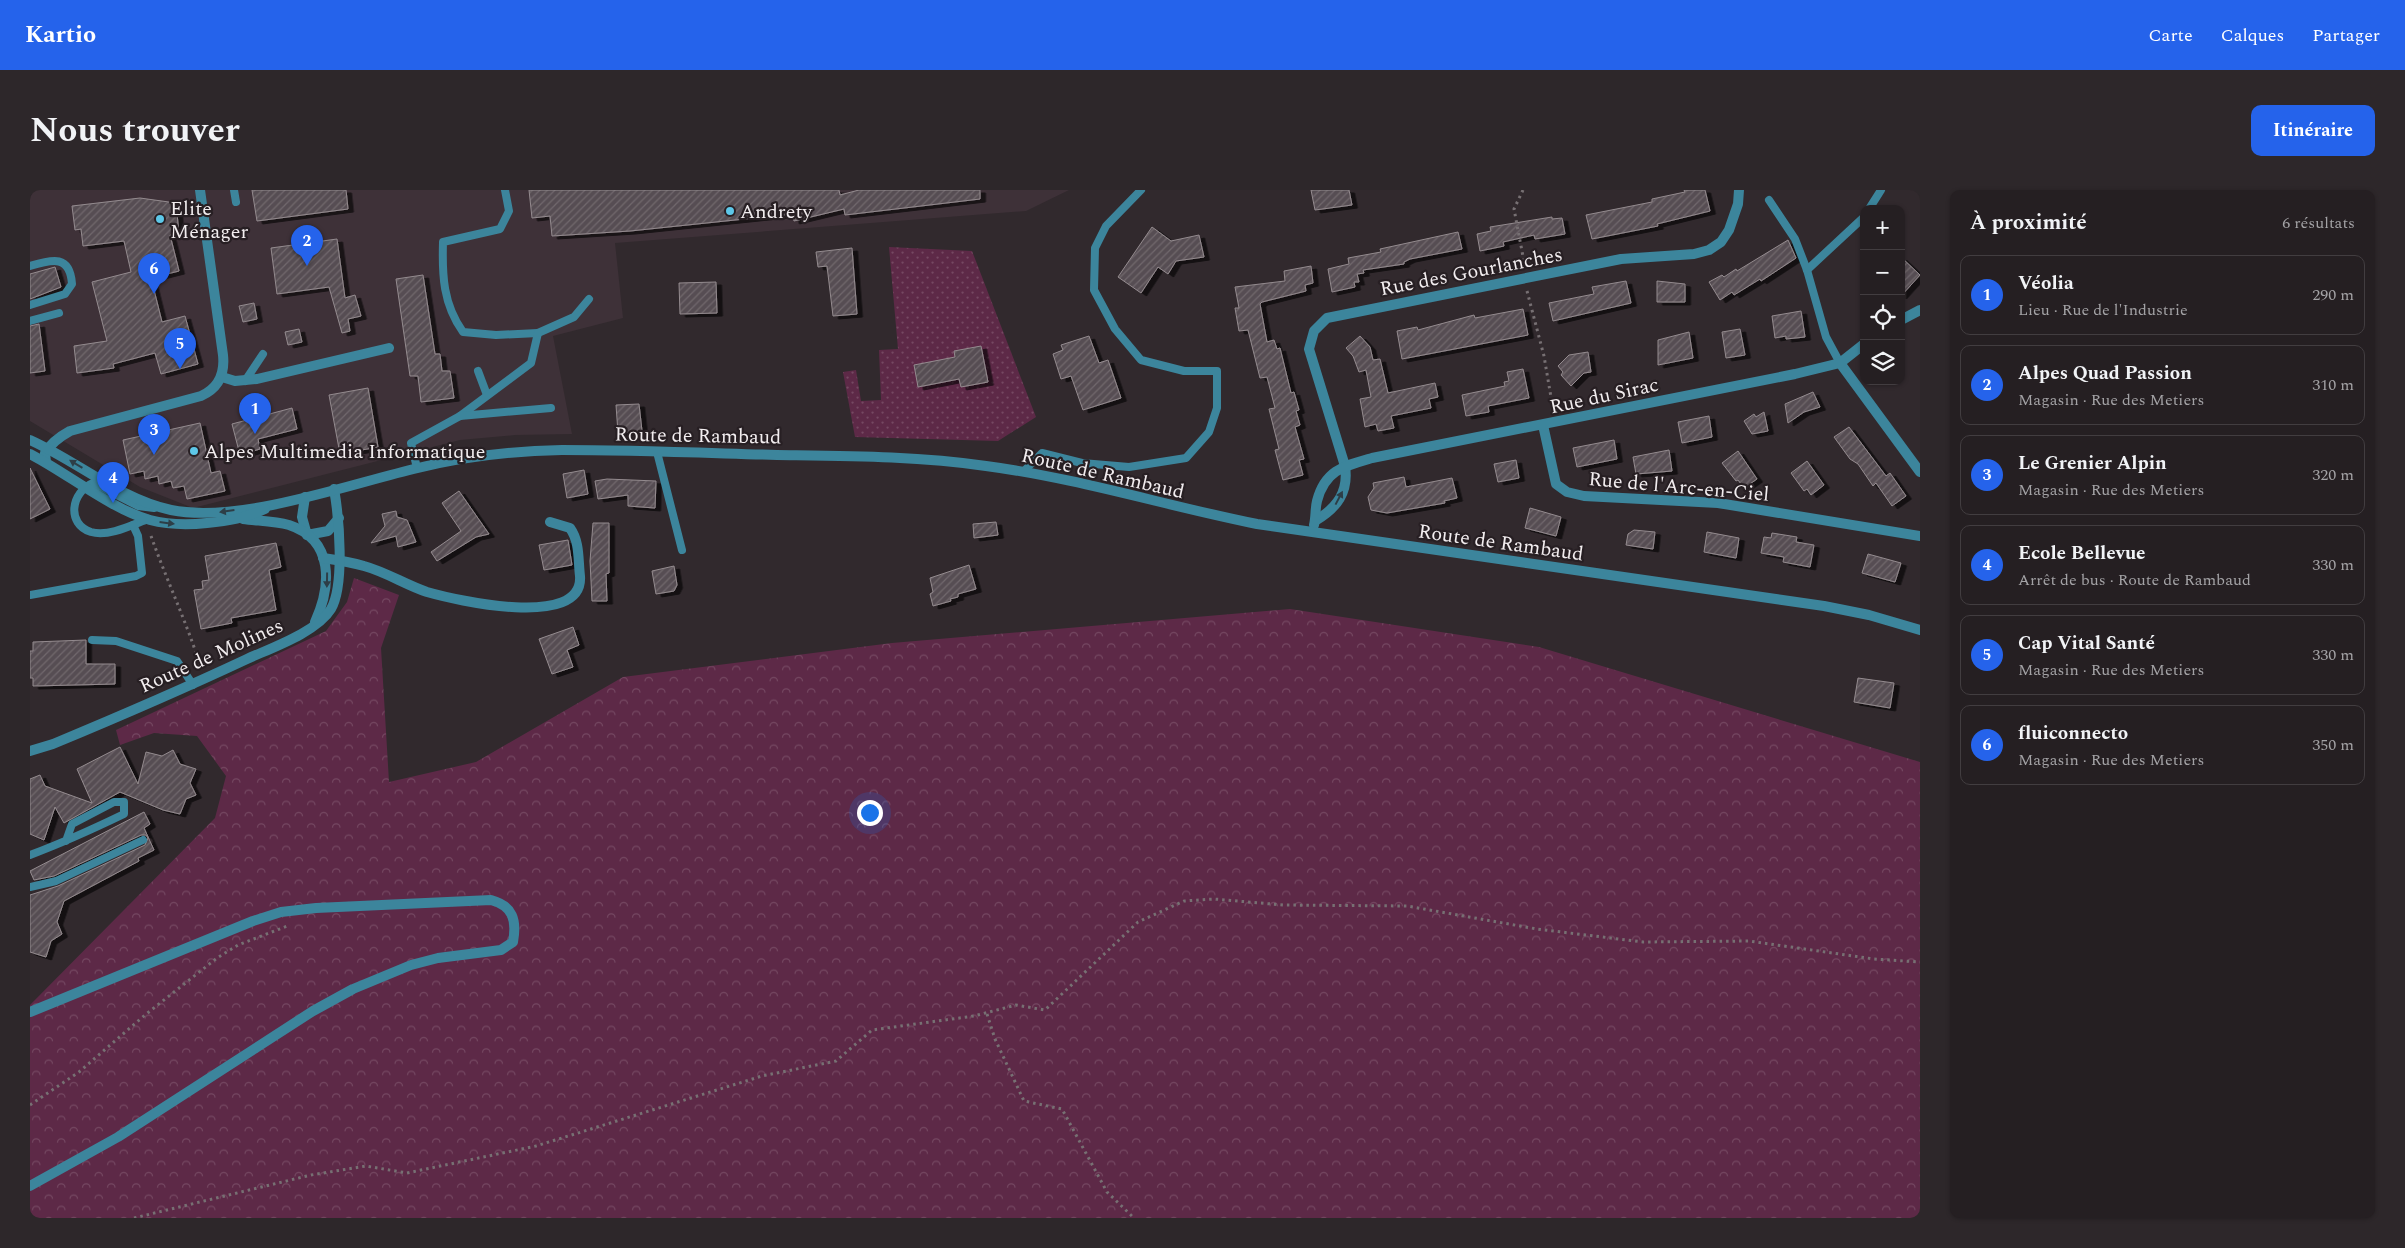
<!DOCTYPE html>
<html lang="fr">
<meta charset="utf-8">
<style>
:root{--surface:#251f22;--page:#2d272a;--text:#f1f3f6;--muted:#a3a2a5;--line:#423d40;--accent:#2563eb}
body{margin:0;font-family:Spectral,serif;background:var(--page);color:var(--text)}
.controls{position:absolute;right:15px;top:15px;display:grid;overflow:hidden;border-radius:10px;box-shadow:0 1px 4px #0004}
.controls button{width:45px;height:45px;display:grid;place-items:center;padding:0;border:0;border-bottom:1px solid var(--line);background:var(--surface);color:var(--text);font:25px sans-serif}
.you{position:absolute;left:839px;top:622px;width:18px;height:18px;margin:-12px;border:4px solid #fff;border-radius:50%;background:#1a73e8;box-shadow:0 0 0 8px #1a73e833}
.badge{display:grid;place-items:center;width:32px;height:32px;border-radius:50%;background:var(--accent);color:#fff;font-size:16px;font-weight:700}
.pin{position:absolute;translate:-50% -41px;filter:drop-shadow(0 1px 2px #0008)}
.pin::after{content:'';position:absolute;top:26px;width:18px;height:15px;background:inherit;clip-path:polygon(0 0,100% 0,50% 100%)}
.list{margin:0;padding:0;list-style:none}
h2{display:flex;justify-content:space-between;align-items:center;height:65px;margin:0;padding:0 20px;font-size:21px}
h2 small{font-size:16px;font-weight:400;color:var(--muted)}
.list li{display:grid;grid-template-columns:32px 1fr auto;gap:15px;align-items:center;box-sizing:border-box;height:80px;margin:0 10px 10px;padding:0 10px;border:1px solid var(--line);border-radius:10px}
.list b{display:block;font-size:19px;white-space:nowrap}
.list p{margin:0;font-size:16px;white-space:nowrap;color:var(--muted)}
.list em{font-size:16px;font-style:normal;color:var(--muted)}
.icon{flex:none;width:28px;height:28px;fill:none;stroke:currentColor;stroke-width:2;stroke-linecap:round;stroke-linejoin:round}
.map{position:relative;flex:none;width:1890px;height:1028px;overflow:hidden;border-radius:10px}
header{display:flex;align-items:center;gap:30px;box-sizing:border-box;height:70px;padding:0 25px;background:var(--accent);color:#fff}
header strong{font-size:24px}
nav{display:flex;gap:28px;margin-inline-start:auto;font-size:18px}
.intro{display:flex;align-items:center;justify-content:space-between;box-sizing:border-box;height:120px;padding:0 30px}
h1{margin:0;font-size:35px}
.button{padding:12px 22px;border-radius:10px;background:var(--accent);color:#fff;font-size:18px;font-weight:700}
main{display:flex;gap:30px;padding:0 30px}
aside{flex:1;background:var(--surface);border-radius:10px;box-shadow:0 1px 4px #0004}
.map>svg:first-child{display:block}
</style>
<header>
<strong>Kartio</strong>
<nav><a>Carte</a><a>Calques</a><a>Partager</a></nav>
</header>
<div class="intro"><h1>Nous trouver</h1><a class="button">Itinéraire</a></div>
<main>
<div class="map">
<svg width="1890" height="1028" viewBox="0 0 1890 1028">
<defs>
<pattern id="grass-dots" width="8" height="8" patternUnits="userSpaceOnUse" patternTransform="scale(1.25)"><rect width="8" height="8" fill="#5d2947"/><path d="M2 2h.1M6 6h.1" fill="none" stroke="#754862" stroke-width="1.8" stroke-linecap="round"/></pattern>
<pattern id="forest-crowns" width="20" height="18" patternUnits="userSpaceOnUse" patternTransform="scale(1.25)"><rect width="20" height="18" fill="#5d2947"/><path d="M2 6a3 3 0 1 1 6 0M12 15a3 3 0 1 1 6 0" fill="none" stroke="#754862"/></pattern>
<pattern id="building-hatch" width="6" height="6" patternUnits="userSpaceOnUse" patternTransform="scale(1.25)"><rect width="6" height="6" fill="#574e53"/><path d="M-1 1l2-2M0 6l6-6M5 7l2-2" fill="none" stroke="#70686c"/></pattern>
<filter id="shadow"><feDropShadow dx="5.5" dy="3" stdDeviation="0" flood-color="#0009"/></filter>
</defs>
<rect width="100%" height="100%" fill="#31292d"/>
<!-- built -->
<polygon fill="#3e3138" points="0,0 1039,0 996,21 585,53 593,128 523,146 542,244 485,245 430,250 163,318 110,297 0,231"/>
<!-- grass -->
<polygon fill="url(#grass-dots)" points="859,57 942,61 1006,227 968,251 825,247 813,182 826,180 831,211 851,210 849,160 868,159"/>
<!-- forest -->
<polygon fill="url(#forest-crowns)" points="324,388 369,405 351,458 359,592 446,572 593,487 862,453 1260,419 1509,457 1890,572 1890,1028 0,1028 0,815 185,628 196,586 167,546 124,543 90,555 86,540 296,441 317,412"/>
<!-- building -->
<g fill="url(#building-hatch)" stroke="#948b8f" filter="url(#shadow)">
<polygon points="222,0 316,0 318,19 227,31"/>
<polygon points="499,0 809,0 810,5 829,0 950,0 950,9 815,25 814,19 764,31 762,24 600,41 522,46 520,26 502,28"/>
<polygon points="1281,0 1319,0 1322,15 1285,20"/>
<polygon points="1654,0 1675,0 1680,21 1627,34 1628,36 1562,49 1556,25 1622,12 1622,9 1655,2"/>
<polygon points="110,8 146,13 149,44 140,45 149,81 121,88 132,132 155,126 168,174 131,184 125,163 83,174 84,178 47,183 44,156 77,151 62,92 101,82 94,51 53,56 51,39 45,40 42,16"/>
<polygon points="1522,27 1522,29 1532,28 1535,44 1505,49 1504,45 1473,52 1474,56 1450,61 1447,44 1461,41 1460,37"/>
<polygon points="1122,37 1141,51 1169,45 1174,67 1146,71 1138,84 1128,77 1111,103 1088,87"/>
<polygon points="1428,42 1432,59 1380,69 1374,72 1374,74 1333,80 1334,83 1327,84 1329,92 1324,92 1325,97 1302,102 1298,79 1319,74 1318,68 1351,62 1350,59"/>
<polygon points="307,49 315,108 325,105 331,126 318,129 320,141 312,143 299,97 247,104 241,58"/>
<polygon points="1758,50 1766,68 1731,91 1730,89 1704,105 1702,102 1690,110 1679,92 1692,85 1694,87 1706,79 1707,81"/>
<polygon points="822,58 827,124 803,126 797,76 788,77 786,62"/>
<polygon points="1871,67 1890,85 1871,106"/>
<polygon points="1281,76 1283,93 1275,95 1276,101 1232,112 1230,114 1237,152 1244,150 1247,159 1250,158 1261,203 1264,202 1269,220 1266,221 1270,235 1265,237 1274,269 1269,270 1273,285 1253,290 1245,260 1249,259 1239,219 1245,218 1237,187 1230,188 1218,140 1209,141 1205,118 1209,118 1205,97 1255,91 1254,81"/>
<polygon points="25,77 31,97 0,109 0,84"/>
<polygon points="393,85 405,164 410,164 412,181 420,181 424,208 391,212 388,186 380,186 366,89"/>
<polygon points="1596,91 1601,113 1523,131 1519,113 1564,104 1562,97"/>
<polygon points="1627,91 1655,94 1655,112 1627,112"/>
<polygon points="686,92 687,123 650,124 649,93"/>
<polygon points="224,113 227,129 213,132 209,116"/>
<polygon points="1493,119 1498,145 1372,169 1367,141 1387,137 1388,140 1444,125 1445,128"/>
<polygon points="1771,121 1775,147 1756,149 1756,146 1745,148 1742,126"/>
<polygon points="9,134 15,181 0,183 0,136"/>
<polygon points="269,139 272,152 258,155 255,142"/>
<polygon points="1710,139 1715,165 1696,168 1692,142"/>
<polygon points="1659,142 1663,168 1628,175 1628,150"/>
<polygon points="1059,146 1069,173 1078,170 1091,208 1053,220 1041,186 1031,189 1023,164 1033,160 1031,155"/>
<polygon points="1330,146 1340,157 1343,170 1350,169 1358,203 1405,193 1408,207 1399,209 1401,218 1361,226 1364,238 1348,241 1346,234 1335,237 1330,209 1341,207 1336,180 1329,182 1323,166 1316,158"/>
<polygon points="951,156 958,192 931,197 929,189 888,197 884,175 925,167 924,161"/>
<polygon points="1558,162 1561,182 1554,183 1541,196 1531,185 1533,182 1528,176 1539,165"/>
<polygon points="1493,179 1499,208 1458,216 1459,222 1436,226 1432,205 1475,196 1474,192 1479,191 1477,182"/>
<polygon points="338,198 348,257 310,264 299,205"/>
<polygon points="1783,202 1790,217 1774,222 1758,233 1755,214"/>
<polygon points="609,214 612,241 588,243 586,215"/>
<polygon points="262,218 267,239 228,249 230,259 210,265 202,234"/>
<polygon points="1734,222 1738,241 1722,244 1714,231 1724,224 1726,227"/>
<polygon points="1679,226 1682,247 1652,253 1648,232"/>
<polygon points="170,233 181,283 190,281 195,301 157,309 154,296 143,298 141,291 129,294 128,286 115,289 114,281 100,284 93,250"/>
<polygon points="1819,237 1856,286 1860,283 1876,306 1862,316 1846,293 1843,296 1828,274 1820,269 1804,247"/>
<polygon points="1584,250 1587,269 1547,277 1543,258"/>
<polygon points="1639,260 1642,281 1606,284 1603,267"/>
<polygon points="1708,261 1727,289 1714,298 1708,290 1706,291 1692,273"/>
<polygon points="1486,270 1489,288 1468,292 1464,274"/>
<polygon points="1777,271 1794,295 1781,305 1777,299 1774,301 1761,283"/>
<polygon points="0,278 20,319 0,329"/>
<polygon points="554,280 558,304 537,308 533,284"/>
<polygon points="1374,287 1376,297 1422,288 1427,308 1414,311 1415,313 1357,323 1341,320 1338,307 1344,298 1343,293"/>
<polygon points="577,289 626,291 625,318 598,316 598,305 568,309 565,291"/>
<polygon points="429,301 459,344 446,347 407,371 401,362 431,341 412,313"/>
<polygon points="1500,318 1531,327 1526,346 1495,338"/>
<polygon points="366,321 367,327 377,330 386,352 368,357 366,346 341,353 355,336 352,324"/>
<polygon points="966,332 968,345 944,348 943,334"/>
<polygon points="563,333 579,333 579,383 576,384 577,411 562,411 560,371"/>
<polygon points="1604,340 1625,342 1623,359 1596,355 1598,344"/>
<polygon points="1677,342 1709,348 1706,368 1674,362"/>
<polygon points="1742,343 1767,347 1766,352 1784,355 1780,377 1753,372 1754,367 1731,363 1734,347 1741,348"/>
<polygon points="538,350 542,375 514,380 509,355"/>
<polygon points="246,353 251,377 239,380 246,420 201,428 202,433 171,439 164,400 173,399 172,391 179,390 175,366"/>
<polygon points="1838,364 1871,373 1865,392 1832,383"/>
<polygon points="939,375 946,399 928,404 928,407 920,409 921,411 903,416 900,404 903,402 900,388"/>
<polygon points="644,376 647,395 644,401 626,404 622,381"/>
<polygon points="543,437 549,455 537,460 543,477 522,484 509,449"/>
<polygon points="56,450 56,474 85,474 85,494 3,496 3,488 0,488 0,461 3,461 3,452"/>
<polygon points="1828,488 1864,493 1860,518 1824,512"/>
<polygon points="90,557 108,594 116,562 132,566 143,560 150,574 166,579 160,593 166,605 156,609 150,624 133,620 90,602 34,633 25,617 14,650 0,644 0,589 10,585 15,596 62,613 47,579"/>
<polygon points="114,622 120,634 114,638 124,660 108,668 109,671 34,711 27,732 32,744 21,751 16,767 0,762 0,705 28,696 115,655 118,648 116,645 111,645 24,686 4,690 0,681"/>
</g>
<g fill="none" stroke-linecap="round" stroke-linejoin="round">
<!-- path -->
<g stroke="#777073" stroke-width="3" stroke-dasharray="2.5 4" stroke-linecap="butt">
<polyline points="1493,0 1484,19 1495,77"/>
<polyline points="1497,101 1514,166 1523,219"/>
<path d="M121 346C137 391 157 433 171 478"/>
<polyline points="957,824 965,849 994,911 1032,919 1077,1002 1104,1028"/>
<polyline points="0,915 49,882 115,825 187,768 208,755 260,735"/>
<polyline points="104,1028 281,985 336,976 377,983 506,956 732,886 806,871 842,840 944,826 986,815 1015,820 1108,732 1154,711 1184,709 1253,715 1377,716 1507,739 1613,752 1719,751 1844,769 1890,772"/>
</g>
<!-- service -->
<g stroke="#3c859c" stroke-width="8">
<polyline points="204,0 206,12"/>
<path d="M475 0 479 21 470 39 413 52C412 85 413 114 433 142L466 145 508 143"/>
<polyline points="1739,10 1765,49 1777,80 1796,147 1810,173"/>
<polyline points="1839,19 1851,0"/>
<path d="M0 76C23 69 40 65 42 94L35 104 0 115"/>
<polyline points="1777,80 1834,27"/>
<polyline points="0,131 29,123"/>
<polyline points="448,181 457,205"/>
<polyline points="215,191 233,164"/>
<polyline points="430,226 501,173 508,143 544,127 559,109"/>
<polyline points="627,262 652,360"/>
<polyline points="387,278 381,253 430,226 521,218"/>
<polyline points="994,281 1012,263 1052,273 1099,277 1156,268 1179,242 1187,218 1187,181 1154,181 1111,170 1085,139 1064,100 1065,58 1076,36 1111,0"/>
<path d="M118 329C102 335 79 347 61 342 36 334 41 302 63 293L108 316 124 318"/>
<polyline points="0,405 106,386 112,383 108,346 103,335"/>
<polyline points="62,450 86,451 147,471 163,495"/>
<path d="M0 665C32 653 63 639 94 624V612H84L42 634 36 651"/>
<polyline points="0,697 26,691 113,650"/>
</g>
<!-- minor -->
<g stroke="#3c859c" stroke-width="10">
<polyline points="1871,130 1890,120"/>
<polyline points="1810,173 1890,282"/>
<polyline points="192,187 205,191 227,189 359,158"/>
<polyline points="1513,235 1526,294 1537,302 1554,306 1688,313 1890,346"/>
<path d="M16 272 15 263C21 253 29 247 40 241L171 206C189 198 195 184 193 165L170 0"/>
<polyline points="275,307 272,327 277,345 298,341 309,328"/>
<path d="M213 329C228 331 244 331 259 335 305 350 301 397 285 432"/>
<path d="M1285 331C1307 318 1319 302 1315 276L1279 159 1284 141 1297 128 1591 69 1664 64 1679 60 1691 52 1699 40 1708 14 1709 0"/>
<path d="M1284 335C1286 327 1285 319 1287 311 1295 280 1314 276 1342 268L1765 184 1810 173 1834 154"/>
<path d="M293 368C307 370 321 372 334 376 356 382 376 395 397 402 425 410 554 440 550 386 548 370 550 352 540 338L520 332"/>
<path d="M0 561 23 554C88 527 153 499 217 469 241 458 287 442 301 419 315 395 309 327 304 299"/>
<path d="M0 822 223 731 251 722 286 718 461 710C483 716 487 730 483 752L471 760 408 768 381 775 323 799 283 821 88 947 0 996"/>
</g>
<!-- tertiary -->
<g stroke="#3c859c" stroke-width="10">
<path d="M0 250C47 271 90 309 141 320 210 334 319 294 388 278 436 266 484 261 532 260 604 260 676 263 747 265 817 266 887 266 956 276 1047 288 1137 316 1227 334L1794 416 1839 425 1890 440"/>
<path d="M0 264C37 283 81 319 120 330 139 335 158 335 177 333 199 331 215 328 235 319"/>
</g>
</g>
<!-- one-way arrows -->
<defs><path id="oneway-solid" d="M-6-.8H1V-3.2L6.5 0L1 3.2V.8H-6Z" transform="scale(1.25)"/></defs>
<g fill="#2d3e47">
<use href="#oneway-solid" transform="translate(46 274) rotate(-149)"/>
<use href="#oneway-solid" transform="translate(1309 308) rotate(-62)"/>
<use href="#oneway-solid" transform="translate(197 321) rotate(172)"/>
<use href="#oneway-solid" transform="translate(137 333) rotate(7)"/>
<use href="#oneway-solid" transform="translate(297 390) rotate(91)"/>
</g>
<!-- markers -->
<g fill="#5dc7e8" stroke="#271f23" stroke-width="2">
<circle cx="700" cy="21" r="5"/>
<circle cx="130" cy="29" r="5"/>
<circle cx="164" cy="261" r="5"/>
</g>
<g text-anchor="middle" stroke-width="4.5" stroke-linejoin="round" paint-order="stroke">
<!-- poi labels -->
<g font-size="20" fill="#f2edef" stroke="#271f23" text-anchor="start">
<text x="140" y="25">Elite<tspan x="140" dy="23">Ménager</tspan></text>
<text x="710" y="28">Andrety</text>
<text x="174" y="268">Alpes Multimedia Informatique</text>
</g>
<!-- street labels -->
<g font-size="20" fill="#f2edef" stroke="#271f23">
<text transform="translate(1441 81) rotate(-11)" y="7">Rue des Gourlanches</text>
<text transform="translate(1574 205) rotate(-12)" y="7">Rue du Sirac</text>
<text transform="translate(668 245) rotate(1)" y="7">Route de Rambaud</text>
<text transform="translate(1073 283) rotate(13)" y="7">Route de Rambaud</text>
<text transform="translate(1649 296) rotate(5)" y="7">Rue de l'Arc-en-Ciel</text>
<text transform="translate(1471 352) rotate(8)" y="7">Route de Rambaud</text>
<text transform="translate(181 465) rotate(-24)" y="7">Route de Molines</text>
</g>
</g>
</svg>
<div class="controls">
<button>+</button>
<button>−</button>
<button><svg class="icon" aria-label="locate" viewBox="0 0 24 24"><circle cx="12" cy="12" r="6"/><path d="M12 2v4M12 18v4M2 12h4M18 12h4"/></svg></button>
<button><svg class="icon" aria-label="layers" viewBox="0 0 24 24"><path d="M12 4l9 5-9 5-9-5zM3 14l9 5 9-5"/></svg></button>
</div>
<div class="you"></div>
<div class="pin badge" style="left:225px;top:244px">1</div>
<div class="pin badge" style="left:277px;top:76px">2</div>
<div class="pin badge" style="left:124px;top:265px">3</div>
<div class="pin badge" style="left:83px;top:313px">4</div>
<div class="pin badge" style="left:150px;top:179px">5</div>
<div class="pin badge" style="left:124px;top:104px">6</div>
</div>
<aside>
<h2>À proximité<small>6 résultats</small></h2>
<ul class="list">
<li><span class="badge">1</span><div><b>Véolia</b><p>Lieu · Rue de l'Industrie</p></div><em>290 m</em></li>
<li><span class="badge">2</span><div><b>Alpes Quad Passion</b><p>Magasin · Rue des Metiers</p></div><em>310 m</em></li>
<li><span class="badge">3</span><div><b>Le Grenier Alpin</b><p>Magasin · Rue des Metiers</p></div><em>320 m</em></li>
<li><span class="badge">4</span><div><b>Ecole Bellevue</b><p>Arrêt de bus · Route de Rambaud</p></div><em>330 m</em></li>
<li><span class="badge">5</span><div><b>Cap Vital Santé</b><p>Magasin · Rue des Metiers</p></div><em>330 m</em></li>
<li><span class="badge">6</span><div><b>fluiconnecto</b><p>Magasin · Rue des Metiers</p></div><em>350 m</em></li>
</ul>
</aside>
</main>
